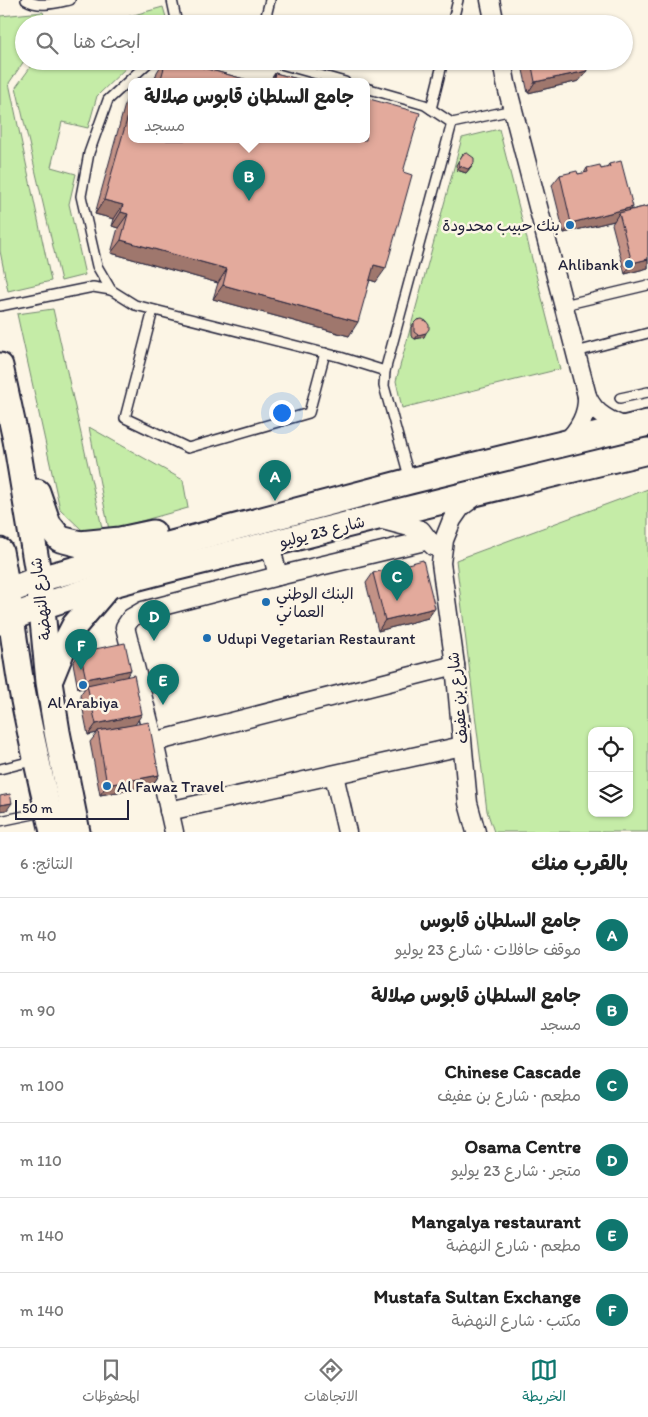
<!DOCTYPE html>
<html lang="ar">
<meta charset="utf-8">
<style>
:root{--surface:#fff;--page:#f6f6f6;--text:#222;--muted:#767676;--line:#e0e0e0;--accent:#0f766e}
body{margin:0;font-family:Itim,"Playpen Sans Arabic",sans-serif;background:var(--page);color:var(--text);direction:rtl}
.controls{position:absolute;right:15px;bottom:15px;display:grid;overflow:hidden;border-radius:10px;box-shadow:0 1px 4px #0004}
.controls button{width:45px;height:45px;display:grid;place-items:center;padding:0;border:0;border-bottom:1px solid var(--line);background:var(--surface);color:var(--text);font:25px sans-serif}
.scale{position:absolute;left:15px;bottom:12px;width:114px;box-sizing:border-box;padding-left:5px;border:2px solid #22223b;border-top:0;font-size:14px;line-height:18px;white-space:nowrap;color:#22223b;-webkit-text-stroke:4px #fcf5e5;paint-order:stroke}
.you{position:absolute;left:281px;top:412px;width:18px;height:18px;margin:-12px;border:4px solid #fff;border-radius:50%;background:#1a73e8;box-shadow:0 0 0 8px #1a73e833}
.badge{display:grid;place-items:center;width:32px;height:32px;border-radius:50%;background:var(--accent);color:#fff;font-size:16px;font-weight:700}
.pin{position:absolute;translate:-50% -41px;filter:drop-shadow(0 1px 2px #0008)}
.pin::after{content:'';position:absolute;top:26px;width:18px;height:15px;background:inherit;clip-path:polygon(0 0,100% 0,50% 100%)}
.popup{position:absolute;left:128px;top:78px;width:242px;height:65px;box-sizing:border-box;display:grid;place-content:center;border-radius:10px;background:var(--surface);filter:drop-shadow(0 1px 4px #0005);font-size:16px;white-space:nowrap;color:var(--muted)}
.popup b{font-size:19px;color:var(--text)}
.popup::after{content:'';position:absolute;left:50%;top:100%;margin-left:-10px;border:10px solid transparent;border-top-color:var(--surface)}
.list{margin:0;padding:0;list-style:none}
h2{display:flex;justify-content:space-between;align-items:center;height:65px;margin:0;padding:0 20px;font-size:21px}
h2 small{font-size:16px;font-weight:400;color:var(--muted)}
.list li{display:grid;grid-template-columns:32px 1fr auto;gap:15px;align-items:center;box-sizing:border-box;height:75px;padding:0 20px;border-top:1px solid var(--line)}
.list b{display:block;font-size:19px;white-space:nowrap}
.list p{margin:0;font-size:16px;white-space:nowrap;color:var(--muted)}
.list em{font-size:16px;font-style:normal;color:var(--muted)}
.icon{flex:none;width:28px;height:28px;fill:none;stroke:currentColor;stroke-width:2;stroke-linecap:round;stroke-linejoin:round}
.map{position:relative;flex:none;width:648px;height:832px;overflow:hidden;direction:ltr}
.search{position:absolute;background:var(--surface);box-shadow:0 1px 4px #0004;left:15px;right:15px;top:15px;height:55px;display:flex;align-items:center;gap:12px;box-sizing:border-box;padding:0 18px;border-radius:28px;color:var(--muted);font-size:19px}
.sheet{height:515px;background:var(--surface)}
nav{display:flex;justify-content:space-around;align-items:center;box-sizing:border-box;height:70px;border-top:1px solid var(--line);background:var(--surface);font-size:14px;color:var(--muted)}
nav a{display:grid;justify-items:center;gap:2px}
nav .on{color:var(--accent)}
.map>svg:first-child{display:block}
</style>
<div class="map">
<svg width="648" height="832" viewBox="0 0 648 832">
<rect width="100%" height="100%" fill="#fcf5e5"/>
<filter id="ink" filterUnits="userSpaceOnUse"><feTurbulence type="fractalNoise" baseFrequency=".02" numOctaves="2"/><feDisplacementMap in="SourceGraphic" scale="10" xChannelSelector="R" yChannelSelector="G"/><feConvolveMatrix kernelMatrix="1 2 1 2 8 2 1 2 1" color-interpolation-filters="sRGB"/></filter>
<g filter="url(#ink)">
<!-- green -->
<g fill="#c5eca7" stroke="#748771" fill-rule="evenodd">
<polygon points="163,7 168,24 101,24"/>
<polygon points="43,12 47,24 24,24 24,61 9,83 51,281 8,291 0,251 0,16"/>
<polygon points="35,61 133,61 97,96 88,128 62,122 51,167 76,174 69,204 85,275 61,281 16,87"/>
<polygon points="499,129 560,369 402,408 396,381 462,138"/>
<polygon points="53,309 103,532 82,530 60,509 17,314"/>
<polygon points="89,427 183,480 188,508 109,530"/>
<path d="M648 489V832H494L487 811 456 560ZM592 731H629V813H592Z"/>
</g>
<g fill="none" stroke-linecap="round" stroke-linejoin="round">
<defs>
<g id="lane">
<path d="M26 0C39 8 56 3 70 0"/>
<polyline points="172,0 177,24"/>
<polyline points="264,24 270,0"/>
<polyline points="452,24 458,0"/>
<polyline points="150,61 108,100 89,153 81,196 97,266 111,290 135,305 340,357 385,371"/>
<polyline points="270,61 345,82"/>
<polyline points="366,88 425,105 452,123"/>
<polyline points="431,109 443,61"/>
<polyline points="564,305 648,285"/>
<polyline points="0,306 93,287 111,290"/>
<polyline points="153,310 125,418 188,448 309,413 325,353"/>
<polyline points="576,352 648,333"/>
<polyline points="620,398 648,392"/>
<polyline points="410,480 384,386 385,371 452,123 513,110"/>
<polyline points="0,769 36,760"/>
<polyline points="0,821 48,811"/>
</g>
<g id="street">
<polyline points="490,0 495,24"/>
<path d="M502 61 506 83 587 396C594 414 611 422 628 428"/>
<path d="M565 443C579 430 588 415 587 396"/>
<polyline points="379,519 421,530 433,546"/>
<polyline points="270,544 278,576"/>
<polyline points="154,742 455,665"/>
<polyline points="334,775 347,832"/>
<polyline points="169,811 462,746"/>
<polyline points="174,832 154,742 125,627 131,618 143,611 278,576 429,540"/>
<polyline points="476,832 468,803 455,665 441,563 444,540 452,520 461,507 477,495"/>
</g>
<g id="secondary">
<polyline points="0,366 16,440 39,579 49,682 57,732 77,832"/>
<polyline points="37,492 48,524 60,539 80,544 120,540 153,533"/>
<path d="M0 551C9 597 14 644 22 690 31 738 42 785 53 832"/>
<polyline points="0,594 39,579 410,481 648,423"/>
<path d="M0 622C81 589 166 570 251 549 383 515 515 483 648 451"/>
<polyline points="51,677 62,650 75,625 109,585"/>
</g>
</defs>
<!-- lane casing -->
<use href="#lane" stroke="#22223b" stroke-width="12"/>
<!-- street casing -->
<use href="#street" stroke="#22223b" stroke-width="21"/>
<!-- secondary casing -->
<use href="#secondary" stroke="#22223b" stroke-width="29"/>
<!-- lane -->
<use href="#lane" stroke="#fcf5e5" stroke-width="9"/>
<!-- street -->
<use href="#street" stroke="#fcf5e5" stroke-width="18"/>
<!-- secondary -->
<use href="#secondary" stroke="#fcf5e5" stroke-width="25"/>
</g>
<!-- wall -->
<g fill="#c39286" stroke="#22223b">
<polygon points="164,61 178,61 255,82 154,82 157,72"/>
<polygon points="521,61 585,61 579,81 528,93"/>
<polygon points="275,73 309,82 269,82"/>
<polygon points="132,93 132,140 403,172 376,282 370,280 349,336 213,299 218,283 111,253 118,228 112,226 114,219 95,214 126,101"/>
<polygon points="463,154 474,163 466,173 457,170 456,165"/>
<polygon points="609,164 631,210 648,206 648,268 625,274 612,224 614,221 564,233 552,185 560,175 578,174 584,173 587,168 601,169 606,168"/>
<polygon points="414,323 424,337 415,339 411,336 411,327"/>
<polygon points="373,573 435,608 428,618 378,631 366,583"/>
<polygon points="80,652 126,677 135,725 159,775 152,786 100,795 90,742 97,733 88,735 80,695 85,688 78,689 73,663"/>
</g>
<!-- shaded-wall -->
<g fill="#9f776d" stroke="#22223b">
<polygon points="587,71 579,81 528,93 535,82"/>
<polygon points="474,163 466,173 457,170 460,166"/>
<polygon points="104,200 123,205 114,219 95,214"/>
<polygon points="633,207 625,218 619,213 614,221 564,233 571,223"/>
<polygon points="121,212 128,214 118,228 112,226"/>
<polygon points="121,240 227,269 218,283 111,253"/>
<polygon points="648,259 648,268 625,274 632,263"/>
<polygon points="374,265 386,268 376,282 365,278"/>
<polygon points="223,285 358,322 349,336 213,299"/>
<polygon points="426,333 424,337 415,339 418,335"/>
<polygon points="435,608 428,618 378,631 385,620"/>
<polygon points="131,670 124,680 87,685 85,688 78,689 86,679"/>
<polygon points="142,714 135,725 98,731 97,733 88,735 96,724"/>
<polygon points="159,775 152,786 100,795 107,785"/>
<polygon points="12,803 7,810 0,811 0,805"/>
</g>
<!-- building -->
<g fill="#e3aa9c" stroke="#22223b">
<polygon points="166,61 178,61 255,82 160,82"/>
<polygon points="531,61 585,61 587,71 535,82"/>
<polygon points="275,73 309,82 273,82"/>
<polygon points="366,98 420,113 403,172 412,175 386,268 374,265 358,322 223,285 227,269 121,240 128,214 121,212 123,205 104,200 132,102 132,140 366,140"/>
<polygon points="467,153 474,158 474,163 468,169 460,166 458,162 463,154"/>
<polygon points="621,161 633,207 571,223 560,175 577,171 578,174 588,172 587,168 600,165 601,169 610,167 609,164"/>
<polygon points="648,206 648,259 632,263 619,213"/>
<polygon points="422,319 426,321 429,325 429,329 426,333 418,335 414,332 414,323 417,320"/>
<polygon points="423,560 435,608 385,620 373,573"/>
<polygon points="125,643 131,670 86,679 80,652"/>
<polygon points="134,675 142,714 96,724 87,685"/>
<polygon points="149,722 159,775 107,785 98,731"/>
<polygon points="10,794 12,803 0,805 0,796"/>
</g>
</g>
<!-- markers -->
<g fill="#1f6fb2" stroke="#fcf5e5" stroke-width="2">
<circle cx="570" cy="225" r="5"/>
<circle cx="629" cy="264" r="5"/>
<circle cx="266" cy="602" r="5"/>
<circle cx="207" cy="638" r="5"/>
<circle cx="83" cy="685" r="5"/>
<circle cx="107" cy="786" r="5"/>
</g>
<g text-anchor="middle" stroke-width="5" stroke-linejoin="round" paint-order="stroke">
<!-- poi labels -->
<g font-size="16" fill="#22223b" stroke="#fcf5e5" text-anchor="start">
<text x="560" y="231" text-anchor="end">بنك حبيب محدودة</text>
<text x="619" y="270" text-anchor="end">Ahlibank</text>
<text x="276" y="599">البنك الوطني<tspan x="276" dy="18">العماني</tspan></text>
<text x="217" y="644">Udupi Vegetarian Restaurant</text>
<text x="83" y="708" text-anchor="middle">Al Arabiya</text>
<text x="117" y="792">Al Fawaz Travel</text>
</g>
<!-- street labels -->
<g font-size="16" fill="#22223b" stroke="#fcf5e5">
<text transform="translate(322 531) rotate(-14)" y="6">شارع 23 يوليو</text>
<text transform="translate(40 599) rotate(-97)" y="6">شارع النهضة</text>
<text transform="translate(457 698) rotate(-96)" y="6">شارع بن عفيف</text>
</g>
</g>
</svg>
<div class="controls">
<button><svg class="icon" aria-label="locate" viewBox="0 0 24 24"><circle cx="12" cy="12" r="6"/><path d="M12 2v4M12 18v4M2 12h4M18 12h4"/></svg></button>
<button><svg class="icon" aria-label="layers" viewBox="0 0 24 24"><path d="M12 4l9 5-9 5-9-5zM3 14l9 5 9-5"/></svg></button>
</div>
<div class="scale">50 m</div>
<div class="you"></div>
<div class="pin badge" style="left:275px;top:501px">A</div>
<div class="pin badge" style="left:249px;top:201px">B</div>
<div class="popup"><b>جامع السلطان قابوس صلالة</b>مسجد</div>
<div class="pin badge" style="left:397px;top:601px">C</div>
<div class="pin badge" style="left:154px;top:641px">D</div>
<div class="pin badge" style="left:163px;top:705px">E</div>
<div class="pin badge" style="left:81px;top:670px">F</div>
<div class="search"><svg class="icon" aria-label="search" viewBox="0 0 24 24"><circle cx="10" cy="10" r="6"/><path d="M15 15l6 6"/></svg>ابحث هنا</div>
</div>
<section class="sheet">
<h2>بالقرب منك<small>النتائج: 6</small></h2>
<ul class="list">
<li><span class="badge">A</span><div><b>جامع السلطان قابوس</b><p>موقف حافلات · شارع 23 يوليو</p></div><em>40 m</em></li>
<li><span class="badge">B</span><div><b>جامع السلطان قابوس صلالة</b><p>مسجد</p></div><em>90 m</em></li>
<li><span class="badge">C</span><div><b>Chinese Cascade</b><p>مطعم · شارع بن عفيف</p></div><em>100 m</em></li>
<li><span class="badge">D</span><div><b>Osama Centre</b><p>متجر · شارع 23 يوليو</p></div><em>110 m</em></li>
<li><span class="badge">E</span><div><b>Mangalya restaurant</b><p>مطعم · شارع النهضة</p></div><em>140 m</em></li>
<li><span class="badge">F</span><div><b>Mustafa Sultan Exchange</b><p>مكتب · شارع النهضة</p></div><em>140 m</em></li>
</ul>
</section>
<nav>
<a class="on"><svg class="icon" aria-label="map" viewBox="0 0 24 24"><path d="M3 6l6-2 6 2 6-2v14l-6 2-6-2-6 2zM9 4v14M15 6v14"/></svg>الخريطة</a>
<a><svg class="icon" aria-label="directions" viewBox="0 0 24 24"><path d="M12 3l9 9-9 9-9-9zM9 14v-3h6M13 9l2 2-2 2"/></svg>الاتجاهات</a>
<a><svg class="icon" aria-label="saved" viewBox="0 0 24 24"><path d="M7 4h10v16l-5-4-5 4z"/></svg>المحفوظات</a>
</nav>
